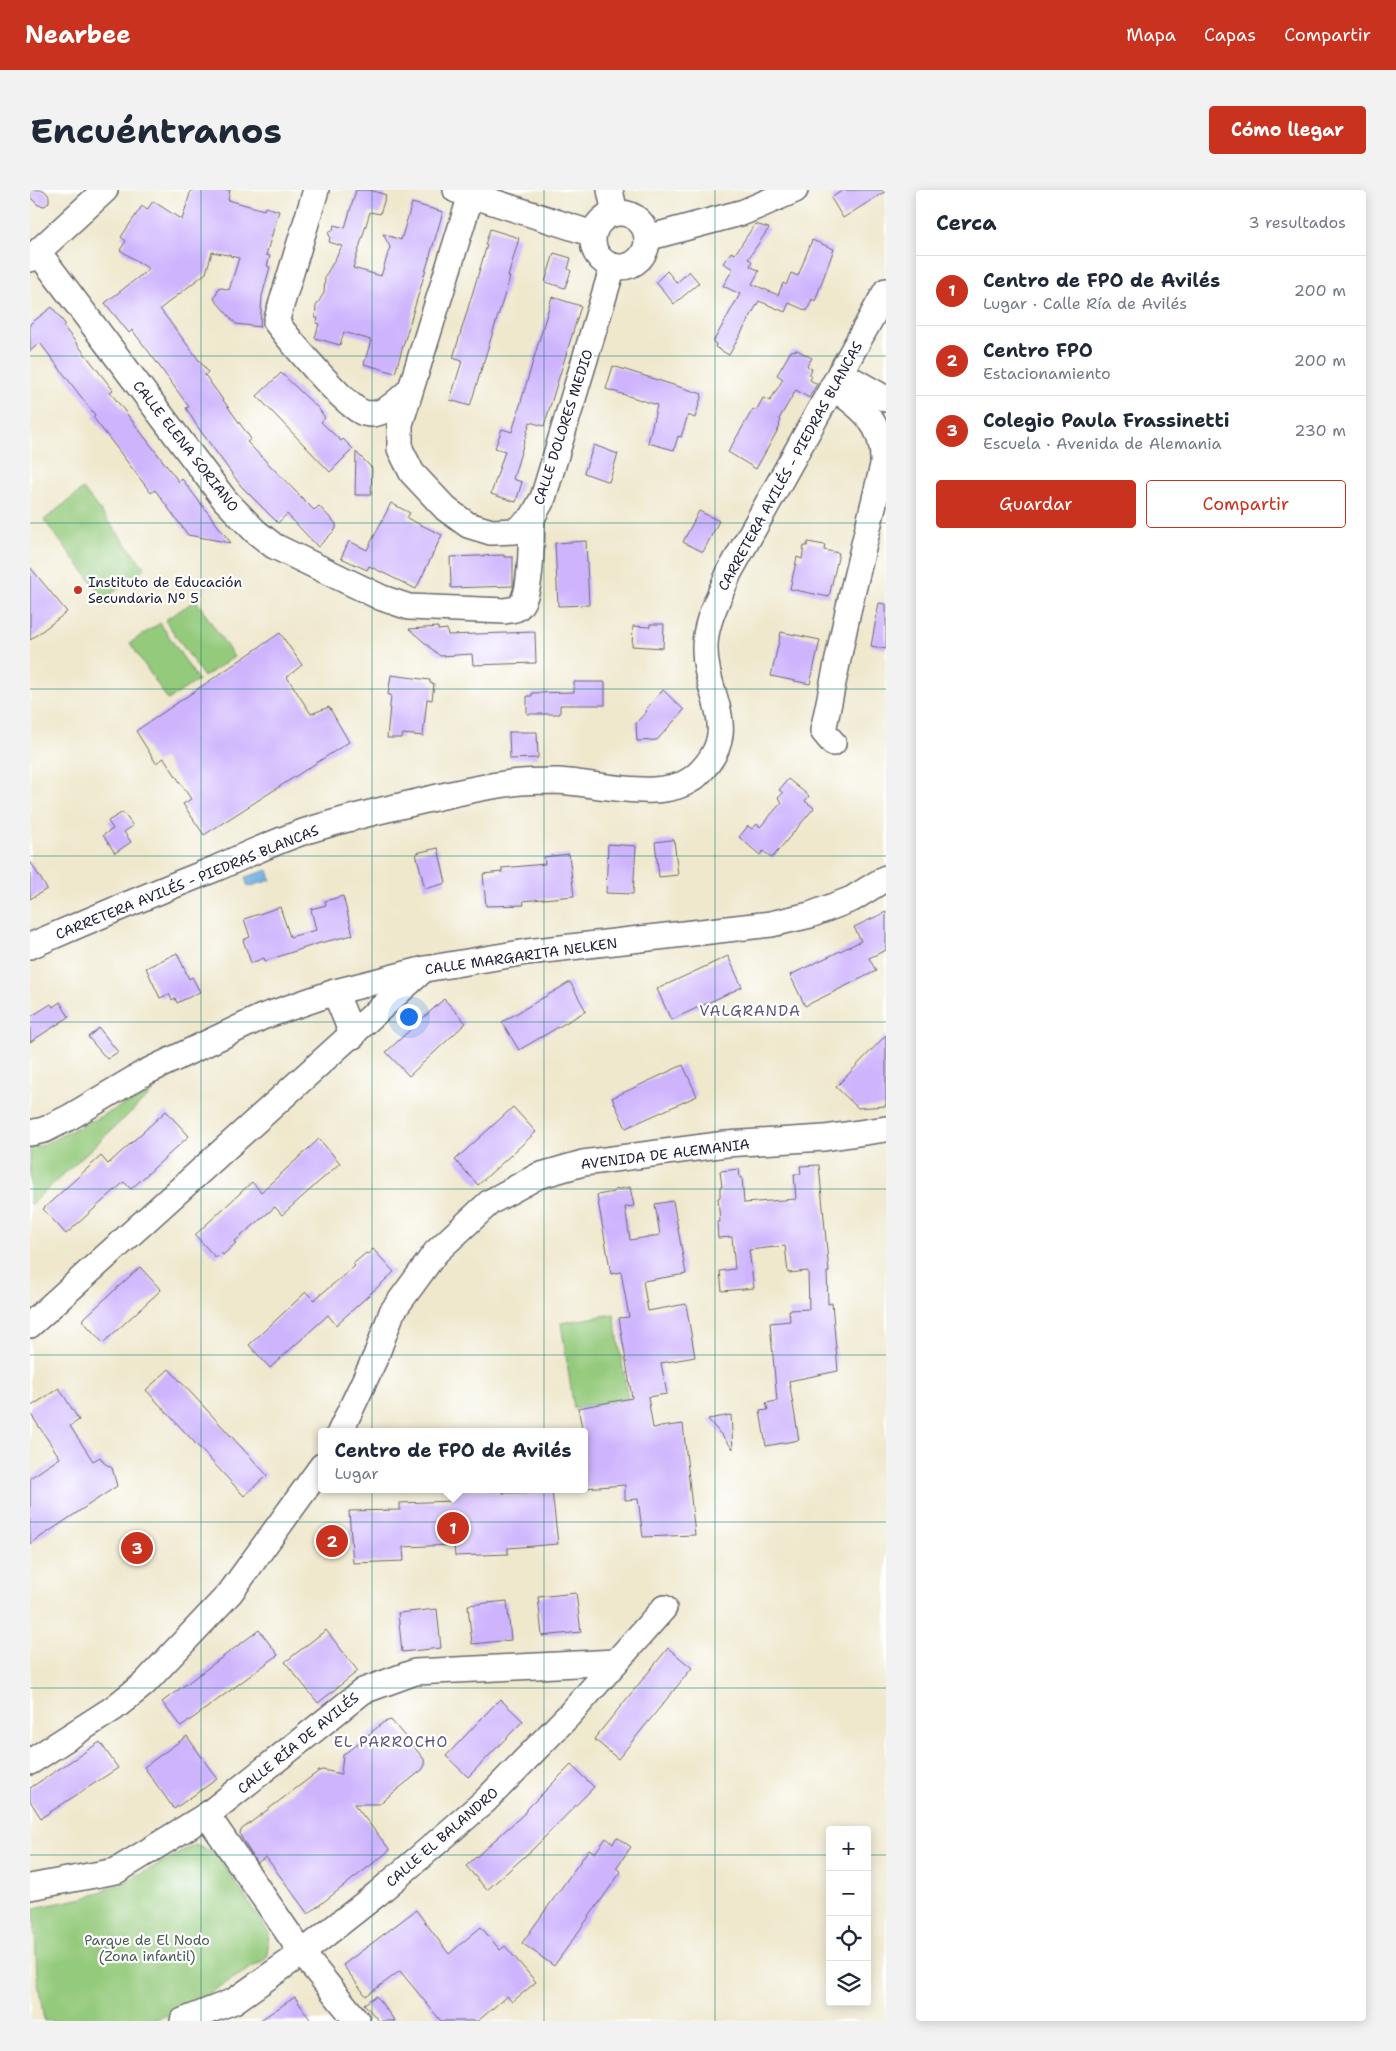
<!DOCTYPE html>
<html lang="es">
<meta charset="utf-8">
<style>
:root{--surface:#fff;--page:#f2f2f3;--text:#1f2937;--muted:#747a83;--line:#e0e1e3;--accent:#c8321e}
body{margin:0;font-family:"Shantell Sans",sans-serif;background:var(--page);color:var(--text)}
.controls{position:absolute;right:15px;bottom:15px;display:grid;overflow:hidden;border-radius:5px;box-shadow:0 2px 12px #0003}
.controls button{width:45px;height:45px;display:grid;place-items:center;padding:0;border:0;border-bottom:1px solid var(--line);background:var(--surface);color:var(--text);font:25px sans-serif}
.you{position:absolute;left:378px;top:826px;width:18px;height:18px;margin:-12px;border:4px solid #fff;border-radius:50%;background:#1a73e8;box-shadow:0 0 0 8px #1a73e833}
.badge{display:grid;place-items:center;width:32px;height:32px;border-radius:50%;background:var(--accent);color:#fff;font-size:16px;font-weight:700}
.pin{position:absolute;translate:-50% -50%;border:2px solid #fff;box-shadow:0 1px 5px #0006}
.popup{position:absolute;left:288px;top:1238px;width:270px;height:65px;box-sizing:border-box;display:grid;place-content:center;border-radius:5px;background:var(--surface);filter:drop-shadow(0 1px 4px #0005);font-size:16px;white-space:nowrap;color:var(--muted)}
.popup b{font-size:19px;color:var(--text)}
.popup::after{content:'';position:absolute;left:50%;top:100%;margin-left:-10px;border:10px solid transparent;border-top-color:var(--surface)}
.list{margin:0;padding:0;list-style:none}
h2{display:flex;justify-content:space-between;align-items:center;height:65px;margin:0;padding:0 20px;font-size:21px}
h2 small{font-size:16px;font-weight:400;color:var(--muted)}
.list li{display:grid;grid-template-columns:32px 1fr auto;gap:15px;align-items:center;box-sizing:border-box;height:70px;padding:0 20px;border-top:1px solid var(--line)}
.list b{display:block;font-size:19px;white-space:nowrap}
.list p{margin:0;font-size:16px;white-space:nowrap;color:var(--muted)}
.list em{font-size:16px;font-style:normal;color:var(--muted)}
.actions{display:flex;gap:10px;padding:15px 20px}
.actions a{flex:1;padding:11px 0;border:1px solid var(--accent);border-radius:5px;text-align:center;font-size:18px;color:var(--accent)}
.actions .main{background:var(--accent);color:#fff}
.icon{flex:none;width:28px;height:28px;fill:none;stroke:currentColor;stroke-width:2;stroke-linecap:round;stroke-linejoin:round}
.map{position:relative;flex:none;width:856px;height:1831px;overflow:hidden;border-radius:5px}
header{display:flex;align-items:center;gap:30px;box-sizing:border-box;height:70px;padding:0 25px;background:var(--accent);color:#fff}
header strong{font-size:24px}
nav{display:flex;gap:28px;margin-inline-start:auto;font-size:18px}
.intro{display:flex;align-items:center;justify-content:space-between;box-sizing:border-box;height:120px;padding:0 30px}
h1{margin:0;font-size:35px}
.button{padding:12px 22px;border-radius:5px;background:var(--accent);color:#fff;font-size:18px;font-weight:700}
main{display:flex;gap:30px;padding:0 30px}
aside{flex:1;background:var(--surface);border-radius:5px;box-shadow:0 2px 12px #0003}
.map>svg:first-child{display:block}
</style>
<header>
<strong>Nearbee</strong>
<nav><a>Mapa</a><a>Capas</a><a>Compartir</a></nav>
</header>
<div class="intro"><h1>Encuéntranos</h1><a class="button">Cómo llegar</a></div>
<main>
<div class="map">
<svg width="856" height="1831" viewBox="0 0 856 1831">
<rect width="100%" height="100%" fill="#fff"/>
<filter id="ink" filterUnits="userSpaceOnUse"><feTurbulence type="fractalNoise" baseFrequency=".02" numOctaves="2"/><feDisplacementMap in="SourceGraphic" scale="10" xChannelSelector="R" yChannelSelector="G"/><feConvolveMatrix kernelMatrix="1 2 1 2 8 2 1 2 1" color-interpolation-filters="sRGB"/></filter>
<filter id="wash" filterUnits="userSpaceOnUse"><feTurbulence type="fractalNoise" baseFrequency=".0096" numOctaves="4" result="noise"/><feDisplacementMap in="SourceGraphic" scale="20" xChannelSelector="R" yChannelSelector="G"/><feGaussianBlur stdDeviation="1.12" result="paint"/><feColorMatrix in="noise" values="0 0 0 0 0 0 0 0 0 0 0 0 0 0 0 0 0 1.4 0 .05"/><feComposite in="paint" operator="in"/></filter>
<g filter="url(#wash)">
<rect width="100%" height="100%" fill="#efe8cd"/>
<!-- green -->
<g fill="#94ca7b" stroke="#5b765b">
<polygon points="53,299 115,378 75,409 14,330"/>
<polygon points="166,410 204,467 174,487 135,430"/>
<polygon points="130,433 168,490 138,510 100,453"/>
<polygon points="125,900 0,1015 0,957 10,956"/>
<polygon points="584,1124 598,1209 544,1219 531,1133"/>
<polygon points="165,1655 186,1663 239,1743 237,1768 150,1821 119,1831 14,1831 7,1786 4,1718 54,1708 93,1693"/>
</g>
<!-- water -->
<polygon fill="#67abdc" stroke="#44668c" points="238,680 241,690 218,697 215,687"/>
<g id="blocks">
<!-- building -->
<g fill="#cdb4fd">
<polygon points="0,0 14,0 19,6 19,12 15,16 8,15 0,7"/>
<polygon points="161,0 200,0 198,10 234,20 235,17 249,21 236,65 240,66 237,76 240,77 232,106 230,137 206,134 184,109 189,97 199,100 209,68 200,66 200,64 198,65 182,62 176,83 130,119 178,182 175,185 221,249 217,252 284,320 289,316 306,334 306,339 288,357 257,324 248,333 211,296 167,236 156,218 159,217 119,162 102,140 99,143 75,113 119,79 90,60 96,51 91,47 112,16 117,20 123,11 152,30"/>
<polygon points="326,0 340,0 356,5 350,24 340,22 323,78 351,86 360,57 353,44 371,50 382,13 413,22 365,183 334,174 341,150 314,142 310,155 285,148 289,134 286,133 288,128 285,128 286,116 294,103 295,87 312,56 299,52 300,47 298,42 303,40 304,35 315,38"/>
<polygon points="813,0 856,0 856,1 813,28 801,8"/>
<polygon points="725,34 739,38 718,69 722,71 720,76 729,81 722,94 748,105 753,93 756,95 761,83 768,86 782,50 804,59 785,111 782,109 777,121 759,113 755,122 729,111 699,165 685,157 686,154 683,152 710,104 693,96 703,79 693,73 701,62 705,64"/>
<polygon points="460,39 489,48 478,87 480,87 440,216 420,210 432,171 423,168 457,55 455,55"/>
<polygon points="524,63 541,68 538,79 541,81 535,98 515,92"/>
<polygon points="637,81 647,93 659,81 669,93 644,114 626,92"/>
<polygon points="522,107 551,116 514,236 500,232 483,289 492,292 486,312 461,304 475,261 465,258 472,239 482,242"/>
<polygon points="22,117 35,134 33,136 83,200 80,202 149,292 152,289 201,353 158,345 125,300 121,303 63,227 65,225 10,153 0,161 0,134"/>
<polygon points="767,160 782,168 777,176 782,179 779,185 781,187 780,190 787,194 779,208 766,200 749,229 751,230 749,235 750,236 726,279 698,262 723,219 726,221 733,208 740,211 753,189 747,185 761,161"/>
<polygon points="583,176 672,204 665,228 658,225 651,247 648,246 644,260 618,253 627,215 576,199"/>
<polygon points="251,183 289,219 295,228 291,232 311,251 313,249 323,259 300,282 227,206"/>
<polygon points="564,255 588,264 579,292 554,283"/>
<polygon points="326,262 342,278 341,305 325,305"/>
<polygon points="361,313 380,323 377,328 412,345 386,399 339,376 337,380 311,368 319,351 337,360"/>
<polygon points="669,321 689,331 673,362 653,352"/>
<polygon points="556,351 559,415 528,416 525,353"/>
<polygon points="778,352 795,355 794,360 809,363 799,407 760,399 767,367 772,369 774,356 777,356"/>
<polygon points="474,365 474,367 483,367 483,396 421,398 420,367"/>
<polygon points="0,377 37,422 0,450"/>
<polygon points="849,413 856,414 856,459 841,456"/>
<polygon points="620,434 634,434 633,458 602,456 603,436 620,437"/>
<polygon points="408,437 408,440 417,439 418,445 505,442 506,473 443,475 442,464 410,466 379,439"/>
<polygon points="751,442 790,450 780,494 741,486"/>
<polygon points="250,443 272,475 257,487 281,524 299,517 319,552 174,645 153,614 161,609 134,568 126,573 106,541"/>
<polygon points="361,485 400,490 400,493 404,494 402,510 397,509 393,546 373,544 372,548 357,548 361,505 358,505"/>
<polygon points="544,492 575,492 575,515 530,515 530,524 497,524 497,506 502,506 502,503 544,502"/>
<polygon points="633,500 654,520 627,550 607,551 606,533 617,521 615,520"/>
<polygon points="479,542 507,542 508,568 480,569"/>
<polygon points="758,589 779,606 775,611 784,618 742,668 733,661 730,665 709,647 718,636 722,639 727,634 730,637 752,612 748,608 753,603 749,600"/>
<polygon points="93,622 103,636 94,642 101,652 85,663 73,645 83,639 78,631"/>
<polygon points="641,650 644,650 648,685 629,687 625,652"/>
<polygon points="578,654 606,656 603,704 576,703"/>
<polygon points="408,658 416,693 395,699 386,663"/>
<polygon points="539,664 544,706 493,711 494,715 456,716 453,684 472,682 472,678 515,674 514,667"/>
<polygon points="0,671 17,699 0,709"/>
<polygon points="313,706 323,745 290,753 235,771 234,768 221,773 213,750 220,747 214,729 250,717 260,747 286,740 281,719 296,715 295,711"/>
<polygon points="856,722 856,760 839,768 846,781 775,816 760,785 831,751 824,737"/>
<polygon points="147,763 159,789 162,787 170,802 147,813 145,808 142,810 139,804 130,808 116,778"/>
<polygon points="698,766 712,797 641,830 627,799"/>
<polygon points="540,792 556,821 489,860 472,832"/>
<polygon points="414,809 436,833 379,886 356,862"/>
<polygon points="30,812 39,827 0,852 0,827 21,814 23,817"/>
<polygon points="69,838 88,862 77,869 58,847"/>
<polygon points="856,845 856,916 828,918 806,897"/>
<polygon points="653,875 667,906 596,938 582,908"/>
<polygon points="483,917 506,942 448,995 425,970"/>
<polygon points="136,921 159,946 101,999 94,992 36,1044 13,1019 71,966 78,974"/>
<polygon points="289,949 310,973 252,1025 245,1017 204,1052 206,1053 193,1065 191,1063 186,1068 165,1045 222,992 231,1002"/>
<polygon points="789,975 799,1082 797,1082 798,1114 802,1113 808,1181 759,1191 769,1250 736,1256 730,1221 738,1220 736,1213 747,1211 740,1133 760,1131 759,1120 779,1119 778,1081 758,1083 755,1056 719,1060 724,1098 692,1101 690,1081 705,1079 702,1047 688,1048 687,1032 690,1032 688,1008 690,1007 690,997 692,997 690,981 709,979 710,988 712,987 714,1013 766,1009 764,984 771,984 770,976"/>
<polygon points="600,997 604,1016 595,1017 600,1050 630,1045 625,1014 643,1011 656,1084 613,1091 618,1121 656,1114 665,1167 631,1173 637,1204 618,1207 623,1238 653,1234 665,1345 613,1347 608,1309 595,1310 595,1295 554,1298 554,1242 553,1242 548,1218 602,1208 589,1128 599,1127 591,1082 581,1084 567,1005 584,1002 584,1000"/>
<polygon points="343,1059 364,1082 306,1135 298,1125 240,1178 219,1155 276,1102 284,1110 325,1076 323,1074 336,1063 338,1064"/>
<polygon points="110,1077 131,1100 73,1153 52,1130"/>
<polygon points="139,1179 237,1285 214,1306 116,1200"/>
<polygon points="29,1198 49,1230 40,1236 63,1271 70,1267 74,1273 82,1278 87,1296 0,1354 0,1288 30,1268 0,1223 0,1217"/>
<polygon points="701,1225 703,1259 678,1229"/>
<polygon points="421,1299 473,1299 473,1303 522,1301 528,1354 478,1358 478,1364 425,1366 424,1355 373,1357 374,1371 323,1373 319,1321 370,1320 370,1313 422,1311"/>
<polygon points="546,1403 551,1442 512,1446 508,1407"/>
<polygon points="477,1411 481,1450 442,1454 438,1415"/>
<polygon points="407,1419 411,1458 372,1462 368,1423"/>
<polygon points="229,1440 248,1465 151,1537 132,1512"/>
<polygon points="296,1440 328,1481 288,1513 255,1472"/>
<polygon points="638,1458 662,1478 588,1569 564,1549"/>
<polygon points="470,1509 493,1531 438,1587 416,1566"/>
<polygon points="361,1530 394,1569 395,1575 392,1580 349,1614 324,1614 360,1660 278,1724 236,1667 227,1673 211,1647 210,1643 212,1639 289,1581 293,1580 311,1584 313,1565 354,1532"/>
<polygon points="157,1546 187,1589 144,1619 114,1577"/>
<polygon points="70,1552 88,1578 11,1628 0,1611 0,1598"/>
<polygon points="541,1575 564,1597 503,1659 457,1700 436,1676 497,1621 497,1619"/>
<polygon points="587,1647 601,1657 586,1678 591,1682 524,1776 492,1753 559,1659 565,1663 576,1648 583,1653"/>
<polygon points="386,1720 419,1764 451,1737 470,1760 475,1756 506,1792 482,1812 477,1806 448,1831 411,1831 370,1781 336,1806 313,1775"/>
<polygon points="346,1806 365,1831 349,1831 334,1814"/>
<polygon points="265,1807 281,1831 229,1831"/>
</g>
</g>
</g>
<g filter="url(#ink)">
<use href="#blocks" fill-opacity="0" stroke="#6a676e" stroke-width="1"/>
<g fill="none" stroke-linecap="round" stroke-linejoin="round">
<defs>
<g id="minor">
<path d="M286 0 246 132C259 149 315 217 334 223 352 228 368 211 380 200"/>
<polyline points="426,0 563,44"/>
<polyline points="580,0 585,23"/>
<polyline points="441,5 370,234 370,259 382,283 416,319 438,335 461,342 485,341 502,328 513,308 583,76"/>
<circle cx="590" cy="50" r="27"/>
<polyline points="617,48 714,22 765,0"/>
<path d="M8 62 195 310 225 341 244 356 352 408 379 417 475 421C478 420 484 420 487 418 503 409 501 346 502 328"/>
<polyline points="0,69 75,0"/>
<polyline points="810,183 856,209"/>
<path d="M802 197C833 218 855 235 853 275L818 421 793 541 803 553"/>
<path d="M0 756C62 729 124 703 187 678 216 665 246 651 276 641 311 630 347 621 383 613 416 605 449 597 482 593 497 591 513 591 528 591 567 593 636 614 667 585 715 540 674 507 675 457 675 431 690 406 699 383L856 101"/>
<polyline points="305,802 323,846"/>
<polyline points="0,943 14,940 40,927 114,883 232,827 305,802 395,779 497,762 741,734 780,725 822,709 856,688"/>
<polyline points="0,1135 393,780"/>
<polyline points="310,1242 346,1166 362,1122 406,1062 460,1012 508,986 553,973 696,954 794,948 856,939"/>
<polyline points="0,1572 84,1518 114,1494 200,1403 292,1276"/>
<polyline points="177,1625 272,1763 327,1831"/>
<polyline points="0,1697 86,1681 177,1625 333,1501 385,1482 586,1472"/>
<polyline points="153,1831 204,1811 272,1763 347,1704 455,1611 539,1525 634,1418"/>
</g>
</defs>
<!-- minor casing -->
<use href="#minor" stroke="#6a676e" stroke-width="28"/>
<!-- minor -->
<use href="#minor" stroke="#fff" stroke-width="25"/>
</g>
</g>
<!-- grid -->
<path fill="none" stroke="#0f766e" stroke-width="1" stroke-opacity="0.55" d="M171 0V1831M342 0V1831M514 0V1831M685 0V1831M0 166H856M0 333H856M0 499H856M0 666H856M0 832H856M0 999H856M0 1165H856M0 1332H856M0 1498H856M0 1665H800M837 1665H856"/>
<!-- markers -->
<circle fill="#c8321e" stroke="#fff" stroke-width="2" cx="48" cy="400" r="5"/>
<g text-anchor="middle" stroke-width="4.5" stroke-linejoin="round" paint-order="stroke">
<!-- street labels -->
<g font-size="14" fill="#22223b" stroke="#fff">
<text transform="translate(533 237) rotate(-72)" y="5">CALLE DOLORES MEDIO</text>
<text transform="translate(156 256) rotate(52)" y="5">CALLE ELENA SORIANO</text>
<text transform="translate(760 276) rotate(-61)" y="5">CARRETERA AVILÉS - PIEDRAS BLANCAS</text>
<text transform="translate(157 692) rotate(-22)" y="5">CARRETERA AVILÉS - PIEDRAS BLANCAS</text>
<text transform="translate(491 766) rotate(-8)" y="5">CALLE MARGARITA NELKEN</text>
<text transform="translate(635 964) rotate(-7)" y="5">AVENIDA DE ALEMANIA</text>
<text transform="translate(268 1553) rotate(-39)" y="5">CALLE RÍA DE AVILÉS</text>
<text transform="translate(412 1647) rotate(-41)" y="5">CALLE EL BALANDRO</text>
</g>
<!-- poi labels -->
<g font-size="14" fill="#22223b" stroke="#fff" text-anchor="start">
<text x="58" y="397">Instituto de Educación<tspan x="58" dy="16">Secundaria Nº 5</tspan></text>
</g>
<!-- park labels -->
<g font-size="14" fill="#4a5d51" stroke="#fff">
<text x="117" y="1755">Parque de El Nodo<tspan x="117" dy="16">(Zona infantil)</tspan></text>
</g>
<!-- neighbourhood labels -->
<g font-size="15" letter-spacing="1" fill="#5e557f" stroke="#fff">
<text x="720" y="826">VALGRANDA</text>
<text x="361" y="1557">EL PARROCHO</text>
</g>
</g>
</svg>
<div class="controls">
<button>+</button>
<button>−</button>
<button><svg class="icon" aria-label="locate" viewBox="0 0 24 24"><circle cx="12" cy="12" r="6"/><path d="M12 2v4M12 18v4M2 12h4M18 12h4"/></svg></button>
<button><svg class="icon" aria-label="layers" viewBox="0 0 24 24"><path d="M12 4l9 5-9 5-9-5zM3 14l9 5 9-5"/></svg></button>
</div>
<div class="you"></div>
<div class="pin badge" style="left:423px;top:1338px">1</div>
<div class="popup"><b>Centro de FPO de Avilés</b>Lugar</div>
<div class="pin badge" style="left:302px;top:1351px">2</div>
<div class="pin badge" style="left:107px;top:1358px">3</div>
</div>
<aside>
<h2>Cerca<small>3 resultados</small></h2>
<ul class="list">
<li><span class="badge">1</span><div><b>Centro de FPO de Avilés</b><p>Lugar · Calle Ría de Avilés</p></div><em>200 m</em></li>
<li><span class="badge">2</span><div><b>Centro FPO</b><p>Estacionamiento</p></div><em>200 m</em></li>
<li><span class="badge">3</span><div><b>Colegio Paula Frassinetti</b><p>Escuela · Avenida de Alemania</p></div><em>230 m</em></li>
</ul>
<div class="actions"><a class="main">Guardar</a><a>Compartir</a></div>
</aside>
</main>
